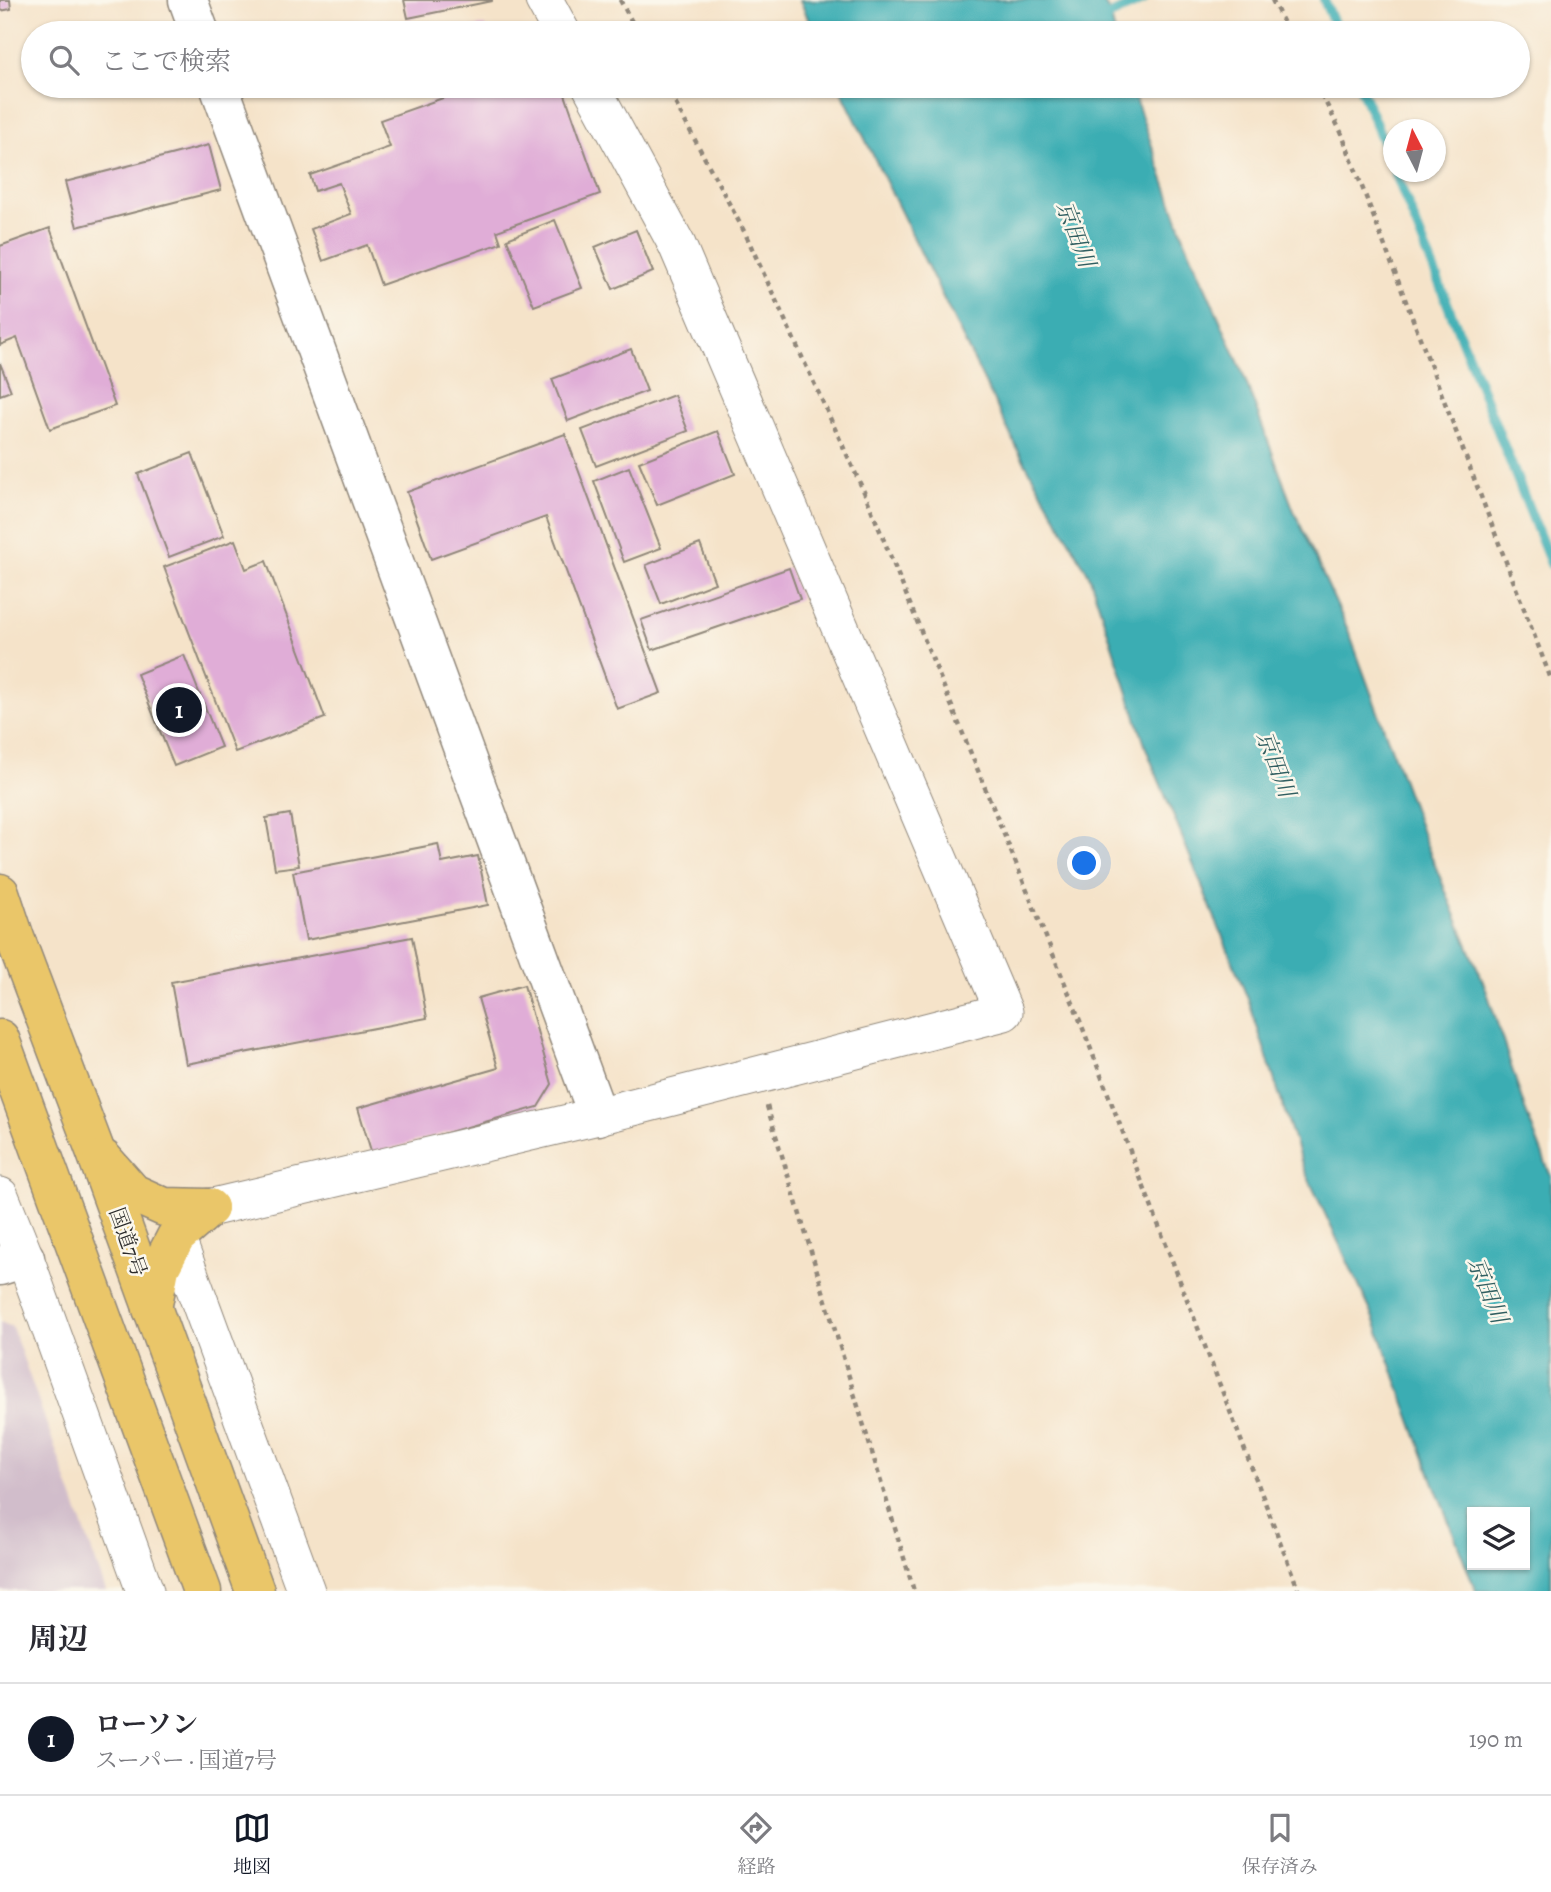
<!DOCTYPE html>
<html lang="ja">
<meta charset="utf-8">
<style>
:root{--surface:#fff;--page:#f7f7f7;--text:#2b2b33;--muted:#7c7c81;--line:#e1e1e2;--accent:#111827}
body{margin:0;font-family:Alegreya,"Noto Serif JP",serif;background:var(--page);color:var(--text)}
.controls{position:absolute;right:21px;bottom:21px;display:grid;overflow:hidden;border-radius:0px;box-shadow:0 2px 5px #0004}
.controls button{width:63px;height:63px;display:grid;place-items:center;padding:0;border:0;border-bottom:2px solid var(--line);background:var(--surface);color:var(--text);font:35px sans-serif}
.compass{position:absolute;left:1383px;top:119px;width:63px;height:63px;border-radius:50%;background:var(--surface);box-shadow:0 2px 5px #0004;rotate:354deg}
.you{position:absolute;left:1085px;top:864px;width:24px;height:24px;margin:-18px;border:5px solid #fff;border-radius:50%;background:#1a73e8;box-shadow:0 0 0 10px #1a73e833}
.badge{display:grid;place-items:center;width:46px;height:46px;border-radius:50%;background:var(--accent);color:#fff;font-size:23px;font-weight:700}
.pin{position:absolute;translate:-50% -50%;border:4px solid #fff;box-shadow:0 2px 7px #0006}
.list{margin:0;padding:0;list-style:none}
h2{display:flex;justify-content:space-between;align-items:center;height:91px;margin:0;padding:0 28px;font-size:30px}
h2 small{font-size:23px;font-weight:400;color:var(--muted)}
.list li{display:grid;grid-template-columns:46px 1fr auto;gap:21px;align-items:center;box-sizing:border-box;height:112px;padding:0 28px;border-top:2px solid var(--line)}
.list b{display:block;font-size:26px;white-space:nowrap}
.list p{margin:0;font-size:23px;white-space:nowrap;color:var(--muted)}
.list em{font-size:23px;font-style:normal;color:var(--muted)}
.icon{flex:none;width:38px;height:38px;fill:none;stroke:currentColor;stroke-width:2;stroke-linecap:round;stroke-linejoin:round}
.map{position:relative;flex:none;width:1551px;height:1591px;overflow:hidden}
.search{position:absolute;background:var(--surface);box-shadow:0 2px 5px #0004;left:21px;right:21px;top:21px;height:77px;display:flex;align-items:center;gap:18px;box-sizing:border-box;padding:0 24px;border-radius:38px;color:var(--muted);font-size:26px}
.sheet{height:203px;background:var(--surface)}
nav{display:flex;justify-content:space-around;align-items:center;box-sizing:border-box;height:98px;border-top:2px solid var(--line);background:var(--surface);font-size:19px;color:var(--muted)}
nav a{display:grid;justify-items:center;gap:4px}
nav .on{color:var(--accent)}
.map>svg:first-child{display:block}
</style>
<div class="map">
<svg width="1551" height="1591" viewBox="0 0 1551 1591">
<rect width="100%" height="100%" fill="#fbf7ec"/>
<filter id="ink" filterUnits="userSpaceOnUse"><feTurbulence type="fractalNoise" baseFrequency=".0143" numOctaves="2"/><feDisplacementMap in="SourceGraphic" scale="14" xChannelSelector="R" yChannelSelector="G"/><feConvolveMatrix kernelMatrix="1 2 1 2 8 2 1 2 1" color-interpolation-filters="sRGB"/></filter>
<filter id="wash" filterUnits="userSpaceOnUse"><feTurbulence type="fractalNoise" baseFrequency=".00686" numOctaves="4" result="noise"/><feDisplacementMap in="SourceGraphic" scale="28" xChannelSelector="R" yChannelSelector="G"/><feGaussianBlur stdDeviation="1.57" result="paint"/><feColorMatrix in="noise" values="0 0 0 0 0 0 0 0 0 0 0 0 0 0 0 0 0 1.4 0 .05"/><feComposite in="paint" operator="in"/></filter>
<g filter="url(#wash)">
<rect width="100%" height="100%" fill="#f5e3c9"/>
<!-- industrial -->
<polygon fill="#d1bdcb" points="0,1322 12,1327 106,1591 0,1591"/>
<!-- water -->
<g fill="#3badb3" stroke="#336c6f" stroke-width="2" fill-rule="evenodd">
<polygon points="800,0 1102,0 1110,13 1115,33 814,33"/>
<path d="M839 86H1131L1186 243 1240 366 1294 511 1348 630 1425 841 1486 989 1525 1109 1551 1177V1591H1476L1433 1481 1374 1318 1303 1167 1248 999 1147 751 1089 575 1019 452ZM1472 1512H1525V1565H1472Z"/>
</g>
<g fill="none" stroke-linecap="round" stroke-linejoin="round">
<!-- stream -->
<g stroke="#3badb3" stroke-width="10">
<polyline points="1324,0 1338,33"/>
<polyline points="1099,20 1143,0"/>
<polyline points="1360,86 1394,168"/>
<polyline points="1395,172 1551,564"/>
</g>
</g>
<g id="blocks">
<!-- building -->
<g fill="#e0add7">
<polygon points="0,0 10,0 11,9 0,11"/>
<polygon points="404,0 492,0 492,1 408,18"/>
<polygon points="485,25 487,33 455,33 455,32"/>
<polygon points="281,86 309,86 309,87 282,92"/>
<polygon points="477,86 562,86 600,194 497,231 501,243 381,285 367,245 323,261 311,229 351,214 339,183 315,191 310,175 390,147 380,120"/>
<polygon points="209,145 221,190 77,227 65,182"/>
<polygon points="555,220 582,288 534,306 507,239"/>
<polygon points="50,228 115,406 50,429 17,338 0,345 0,246"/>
<polygon points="636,230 653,272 613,289 595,247"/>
<polygon points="631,349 647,391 568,421 552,379"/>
<polygon points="0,363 11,391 0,395"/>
<polygon points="674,395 688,431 596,466 582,430"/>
<polygon points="718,431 735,474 657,505 639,462"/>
<polygon points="565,434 661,693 617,709 546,517 431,559 407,492"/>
<polygon points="192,453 224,536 169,557 138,474"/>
<polygon points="629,467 661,548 624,562 594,481"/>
<polygon points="235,540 246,569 266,561 325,718 235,752 164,567"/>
<polygon points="700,544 715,583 661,604 646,565"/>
<polygon points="789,568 800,599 652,650 641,620"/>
<polygon points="184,655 221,747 174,766 137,674"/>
<polygon points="290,814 299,866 275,869 266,818"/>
<polygon points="438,844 442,863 478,856 488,905 306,940 293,872"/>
<polygon points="412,937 427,1018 186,1064 171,982"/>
<polygon points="524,985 552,1084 538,1107 372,1154 358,1108 498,1068 478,998"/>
</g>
</g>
</g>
<g filter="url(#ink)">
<use href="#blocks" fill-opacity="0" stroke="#90877a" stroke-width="2"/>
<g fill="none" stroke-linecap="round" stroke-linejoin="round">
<defs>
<g id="minor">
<polyline points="544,0 562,33"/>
<polyline points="0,1196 25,1258 145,1591"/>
<polyline points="209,1208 598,1116 1004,1012 677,245 591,86"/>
<polyline points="176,1237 306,1591"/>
</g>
<g id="tertiary">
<polyline points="188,0 200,33"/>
<polyline points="219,86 598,1116"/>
<polyline points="0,1266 25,1258"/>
</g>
<g id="trunk">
<polyline points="0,893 15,938 95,1150 255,1591"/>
<polyline points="0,1039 202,1591"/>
<polyline points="103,1159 133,1193 164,1207 209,1208"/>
<polyline points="152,1309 160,1268 176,1237 209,1208"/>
</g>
</defs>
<!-- minor casing -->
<use href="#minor" stroke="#90877a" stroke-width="39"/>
<!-- tertiary casing -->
<use href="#tertiary" stroke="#90877a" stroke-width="41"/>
<!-- trunk casing -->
<use href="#trunk" stroke="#90877a" stroke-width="41"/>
<!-- path -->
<g stroke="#90877a" stroke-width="4.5" stroke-dasharray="5 5" stroke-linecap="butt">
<polyline points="620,0 638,33"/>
<polyline points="1272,0 1289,33"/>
<polyline points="666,86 745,233 865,494 1077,1013 1299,1591"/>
<polyline points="1317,86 1341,132 1551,679"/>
<polyline points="767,1106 914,1591"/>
</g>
<!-- minor -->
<use href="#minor" stroke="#fff" stroke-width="37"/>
<!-- tertiary -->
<use href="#tertiary" stroke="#fff" stroke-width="38"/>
<!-- trunk -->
<use href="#trunk" stroke="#eac669" stroke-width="38"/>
</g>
</g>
<g text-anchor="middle" stroke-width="5" stroke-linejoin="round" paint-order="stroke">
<!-- street labels -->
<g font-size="21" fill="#2b2b2b" stroke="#fbf7ec">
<text transform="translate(128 1242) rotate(70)" y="7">国道7号</text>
</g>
<!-- water labels -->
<g font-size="23" font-style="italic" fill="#315f61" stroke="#fbf7ec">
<text transform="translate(1076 234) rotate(69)" y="8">京田川</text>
<text transform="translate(1276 764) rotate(69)" y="8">京田川</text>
<text transform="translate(1488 1290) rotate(68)" y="8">京田川</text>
</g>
</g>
</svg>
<div class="controls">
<button><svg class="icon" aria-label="layers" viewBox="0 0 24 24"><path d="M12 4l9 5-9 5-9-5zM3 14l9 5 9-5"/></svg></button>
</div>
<svg class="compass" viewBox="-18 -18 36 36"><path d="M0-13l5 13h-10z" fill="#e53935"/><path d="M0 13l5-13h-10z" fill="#7c7c81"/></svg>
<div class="you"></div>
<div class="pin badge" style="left:179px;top:710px">1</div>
<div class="search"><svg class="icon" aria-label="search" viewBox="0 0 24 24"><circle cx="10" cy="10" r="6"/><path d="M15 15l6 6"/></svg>ここで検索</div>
</div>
<section class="sheet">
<h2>周辺<small></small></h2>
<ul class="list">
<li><span class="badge">1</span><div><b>ローソン</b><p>スーパー · 国道7号</p></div><em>190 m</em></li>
</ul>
</section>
<nav>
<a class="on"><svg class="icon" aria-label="map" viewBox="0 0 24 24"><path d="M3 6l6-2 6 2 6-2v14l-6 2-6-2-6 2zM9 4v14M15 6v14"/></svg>地図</a>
<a><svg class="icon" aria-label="directions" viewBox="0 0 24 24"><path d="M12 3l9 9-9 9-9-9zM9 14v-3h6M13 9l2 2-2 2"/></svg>経路</a>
<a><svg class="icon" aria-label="saved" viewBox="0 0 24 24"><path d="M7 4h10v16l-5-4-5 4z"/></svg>保存済み</a>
</nav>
